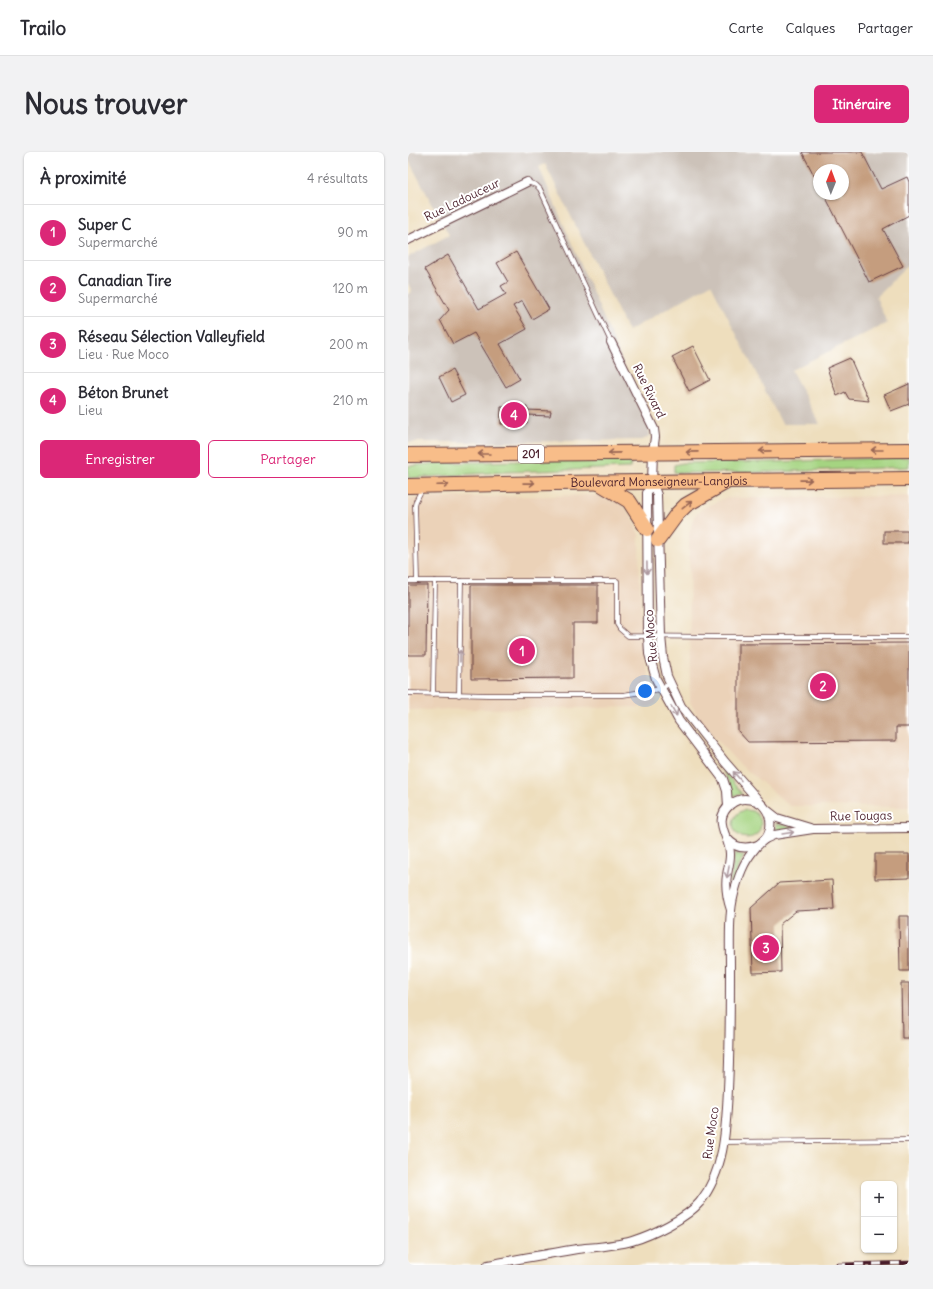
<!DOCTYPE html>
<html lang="fr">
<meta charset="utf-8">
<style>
:root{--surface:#fff;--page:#f2f2f3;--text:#2b2b33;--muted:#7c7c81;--line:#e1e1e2;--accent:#db2777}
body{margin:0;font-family:Delius,sans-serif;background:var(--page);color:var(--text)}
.controls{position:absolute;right:12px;bottom:12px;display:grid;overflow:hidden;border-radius:6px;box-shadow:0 1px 3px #0004}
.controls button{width:36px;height:36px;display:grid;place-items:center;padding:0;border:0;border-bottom:1px solid var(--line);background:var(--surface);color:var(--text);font:20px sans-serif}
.compass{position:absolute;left:405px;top:12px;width:36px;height:36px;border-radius:50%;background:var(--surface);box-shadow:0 1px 3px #0004;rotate:1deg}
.you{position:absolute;left:237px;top:539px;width:14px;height:14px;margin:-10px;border:3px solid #fff;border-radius:50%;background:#1a73e8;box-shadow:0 0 0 6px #1a73e833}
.badge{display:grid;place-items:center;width:26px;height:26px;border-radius:50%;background:var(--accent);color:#fff;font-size:13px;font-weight:700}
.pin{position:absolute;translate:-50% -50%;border:2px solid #fff;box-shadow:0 1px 4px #0006}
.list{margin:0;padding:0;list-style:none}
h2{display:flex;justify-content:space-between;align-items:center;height:52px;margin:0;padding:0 16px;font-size:17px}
h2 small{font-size:13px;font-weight:400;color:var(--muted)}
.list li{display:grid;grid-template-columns:26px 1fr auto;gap:12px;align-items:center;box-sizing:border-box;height:56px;padding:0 16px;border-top:1px solid var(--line)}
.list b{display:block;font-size:15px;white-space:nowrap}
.list p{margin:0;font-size:13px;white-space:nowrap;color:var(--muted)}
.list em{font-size:13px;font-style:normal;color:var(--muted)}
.actions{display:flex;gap:8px;padding:12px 16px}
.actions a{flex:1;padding:9px 0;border:1px solid var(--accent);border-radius:6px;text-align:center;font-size:14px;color:var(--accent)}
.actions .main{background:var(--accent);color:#fff}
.map{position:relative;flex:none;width:501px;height:1113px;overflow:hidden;border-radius:6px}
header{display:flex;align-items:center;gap:24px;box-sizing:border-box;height:56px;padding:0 20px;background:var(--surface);border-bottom:1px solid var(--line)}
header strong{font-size:19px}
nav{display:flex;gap:22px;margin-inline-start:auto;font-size:14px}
.intro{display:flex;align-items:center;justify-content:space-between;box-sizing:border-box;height:96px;padding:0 24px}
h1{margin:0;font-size:28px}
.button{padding:10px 18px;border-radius:6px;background:var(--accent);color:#fff;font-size:14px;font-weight:700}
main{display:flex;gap:24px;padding:0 24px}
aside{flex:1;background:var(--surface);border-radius:6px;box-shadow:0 1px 3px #0004}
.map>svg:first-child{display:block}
</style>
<header>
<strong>Trailo</strong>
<nav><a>Carte</a><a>Calques</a><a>Partager</a></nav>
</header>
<div class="intro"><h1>Nous trouver</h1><a class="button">Itinéraire</a></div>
<main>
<aside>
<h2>À proximité<small>4 résultats</small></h2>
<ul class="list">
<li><span class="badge">1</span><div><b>Super C</b><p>Supermarché</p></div><em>90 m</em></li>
<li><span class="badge">2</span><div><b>Canadian Tire</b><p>Supermarché</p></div><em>120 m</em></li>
<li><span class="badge">3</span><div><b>Réseau Sélection Valleyfield</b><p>Lieu · Rue Moco</p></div><em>200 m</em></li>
<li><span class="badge">4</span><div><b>Béton Brunet</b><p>Lieu</p></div><em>210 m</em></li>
</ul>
<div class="actions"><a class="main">Enregistrer</a><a>Partager</a></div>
</aside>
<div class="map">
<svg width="501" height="1113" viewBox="0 0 501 1113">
<rect width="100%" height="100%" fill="#fff"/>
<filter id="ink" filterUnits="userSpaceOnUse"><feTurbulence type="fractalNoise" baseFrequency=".025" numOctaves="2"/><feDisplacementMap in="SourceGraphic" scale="8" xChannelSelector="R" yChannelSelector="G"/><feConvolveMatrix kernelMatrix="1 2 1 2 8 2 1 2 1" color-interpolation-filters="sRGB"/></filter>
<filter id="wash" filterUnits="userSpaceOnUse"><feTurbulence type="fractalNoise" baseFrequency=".012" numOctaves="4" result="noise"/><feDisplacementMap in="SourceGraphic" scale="16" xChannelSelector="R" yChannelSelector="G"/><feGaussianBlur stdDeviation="0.9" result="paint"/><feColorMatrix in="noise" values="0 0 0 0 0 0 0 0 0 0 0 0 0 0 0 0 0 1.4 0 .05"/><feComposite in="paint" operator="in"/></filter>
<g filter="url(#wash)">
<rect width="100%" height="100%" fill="#eedebd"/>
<!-- built -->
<g fill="#ebd2b8">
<polygon points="208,343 225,366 231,383 233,496 249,551 242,555 0,558 0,346"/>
<polygon points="501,344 501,655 382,654 329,610 292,569 282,550 281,383 286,364 295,356 317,346"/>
</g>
<!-- industrial -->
<path fill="#ccc2b9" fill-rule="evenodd" d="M0 0H501V112L468 145 479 171 383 218 412 272H374L303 132 220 179 137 12 131 15 241 272 242 282 239 286 234 288 90 290H0V142L4 140 0 131V105L41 83 0 7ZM411 18H435V42H411Z"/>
<!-- green -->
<g fill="#a5d481" stroke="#787a56">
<polygon points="501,305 501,315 361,320 271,321 266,320 266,313 274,311 368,310"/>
<polygon points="195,307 216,308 223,311 222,316 97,320 0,326 0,314 30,311"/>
<path d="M312 614 334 642 324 644C322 632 318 624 312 614Z"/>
<circle cx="339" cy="672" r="14"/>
<polygon points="368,672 390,676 368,679"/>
<polygon points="327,701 336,704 330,714 322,744 322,732"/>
</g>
<g id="blocks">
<!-- building -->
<g fill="#c59d7e">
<polygon points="394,0 454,0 473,37 499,25 501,30 501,63 475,77 495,114 461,130 416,42 435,42 435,18 411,18 411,33"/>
<polygon points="108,100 141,157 124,167 114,149 105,154 119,177 92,192 112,227 98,235 66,181 45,192 32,168 41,158 17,117 40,103 71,157 98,142 93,134 100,130 89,111"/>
<polygon points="285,194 302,228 281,239 264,205"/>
<polygon points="442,206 461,249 441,247 437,240 429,244 419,216"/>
<polygon points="44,218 57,243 43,250 31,225"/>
<polygon points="501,232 501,252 483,259 476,243"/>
<polygon points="93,255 119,255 119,258 143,259 142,264 119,263 119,271 93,272"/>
<rect x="476" y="379" width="24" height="12"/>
<polygon points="0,433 19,433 18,503 0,503"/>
<polygon points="63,433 190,433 190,471 165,471 165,526 63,527"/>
<polygon points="501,491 501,575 488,575 488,589 340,590 330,579 330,492"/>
<polygon points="467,702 501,702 501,726 467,727"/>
<polygon points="424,728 426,757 388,759 372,772 373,820 345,821 343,756 371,731"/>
<polygon points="491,764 501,764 501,819 492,819"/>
<polygon points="493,831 501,831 501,886 494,886"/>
</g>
</g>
</g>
<g filter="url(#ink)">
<use href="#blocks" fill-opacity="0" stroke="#633c41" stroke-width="1"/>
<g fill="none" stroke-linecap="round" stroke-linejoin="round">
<defs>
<g id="lane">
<polyline points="119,30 128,33 132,37 203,190"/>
<polyline points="0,429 209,429 209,472 212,477 220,484 308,485 501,485"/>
<polyline points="9,429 7,353 8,349 14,337"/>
<polyline points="0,541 80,543 215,543 253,537 262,531"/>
<polyline points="25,542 27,429"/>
<polyline points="51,543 53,429"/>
<polyline points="316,990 501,988"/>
</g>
<g id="street">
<polyline points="0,88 119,30"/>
<polyline points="203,190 246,277 247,285 245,300 244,330 249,343 253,484 255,505 259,524 273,554 317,610 351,649"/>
<polyline points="244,330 239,341 240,484 241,502 248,527 271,569 315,627 319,639 320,654"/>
<polyline points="360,659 369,666 402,676"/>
<path d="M319 686C327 697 339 697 350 693"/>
<polyline points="357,687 366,683 405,677 501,676"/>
<path d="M80 1113C109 1107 139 1102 169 1097 187 1095 207 1094 224 1089 244 1083 279 1066 292 1050 317 1018 318 976 320 937 322 896 322 855 322 814 322 796 321 777 323 759 324 746 330 725 336 713 339 707 344 700 349 694 352 691 355 689 358 686 364 677 364 665 357 656 353 650 345 647 337 647 331 647 327 649 323 652 302 669 323 685 322 703 322 710 320 716 319 723 317 735 319 746 323 758"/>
</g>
<g id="highway">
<polyline points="0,303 501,298"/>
<polyline points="191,331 221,349 239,377"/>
<path id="s1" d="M0 334 147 331 501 327"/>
<polyline points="250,388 269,362 278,353 320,329"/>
</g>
</defs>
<!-- lane casing -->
<use href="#lane" stroke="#633c41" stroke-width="5.5"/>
<!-- street casing -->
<use href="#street" stroke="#633c41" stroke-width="10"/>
<!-- highway casing -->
<use href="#highway" stroke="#633c41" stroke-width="16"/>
<!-- lane -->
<use href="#lane" stroke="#fff" stroke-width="4"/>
<!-- street -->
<use href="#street" stroke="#fff" stroke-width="8"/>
<!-- highway -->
<use href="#highway" stroke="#f8bd89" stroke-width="14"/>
<defs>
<polyline id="rail" points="429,1113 501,1111"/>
</defs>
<!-- rail casing -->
<use href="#rail" stroke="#4a1f2b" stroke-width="4.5"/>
<!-- rail -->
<use href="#rail" stroke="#fff" stroke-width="3" stroke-dasharray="9" stroke-linecap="butt"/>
</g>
<!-- one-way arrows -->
<defs><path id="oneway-shaft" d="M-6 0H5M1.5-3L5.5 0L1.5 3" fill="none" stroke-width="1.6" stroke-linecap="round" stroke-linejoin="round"/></defs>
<g stroke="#986655">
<use href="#oneway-shaft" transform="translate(469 298) rotate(180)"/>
<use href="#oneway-shaft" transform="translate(357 299) rotate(179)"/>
<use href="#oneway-shaft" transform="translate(284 300) rotate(179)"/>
<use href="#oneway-shaft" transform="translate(206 301) rotate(179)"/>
<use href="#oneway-shaft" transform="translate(76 302) rotate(180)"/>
<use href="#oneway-shaft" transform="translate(398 328) rotate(-1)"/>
<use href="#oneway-shaft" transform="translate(121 331) rotate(-1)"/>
<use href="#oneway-shaft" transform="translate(35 333) rotate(-2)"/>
<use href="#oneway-shaft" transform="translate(279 353) rotate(-38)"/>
</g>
<g stroke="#ae9aa0">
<use href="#oneway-shaft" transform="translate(239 416) rotate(89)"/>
<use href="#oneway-shaft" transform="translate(52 504) rotate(-89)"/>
<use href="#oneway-shaft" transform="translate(266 559) rotate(60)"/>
<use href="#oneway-shaft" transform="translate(329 624) rotate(-131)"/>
<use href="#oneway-shaft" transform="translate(380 681) rotate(-9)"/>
<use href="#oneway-shaft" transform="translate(320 720) rotate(101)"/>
</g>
</g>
<g text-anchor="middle" stroke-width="4" stroke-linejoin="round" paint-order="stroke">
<!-- shield labels -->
<rect fill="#fff" stroke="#80626b" stroke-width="1" x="110" y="293" width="26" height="18" rx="3"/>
<g font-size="11" font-weight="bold" fill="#4a1f2b">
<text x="123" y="306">201</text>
</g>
<!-- street labels -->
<g font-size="12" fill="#4a1f2b" stroke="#fff">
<text transform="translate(54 48) rotate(-26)" y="4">Rue Ladouceur</text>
<text transform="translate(241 239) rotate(64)" y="4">Rue Rivard</text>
<text dy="4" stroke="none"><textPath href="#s1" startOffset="251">Boulevard Monseigneur-Langlois</textPath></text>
<text transform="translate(243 484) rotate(-95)" y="4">Rue Moco</text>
<text transform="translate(453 664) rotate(-1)" y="4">Rue Tougas</text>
<text transform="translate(303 981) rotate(-82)" y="4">Rue Moco</text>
</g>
</g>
</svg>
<div class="controls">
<button>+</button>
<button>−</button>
</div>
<svg class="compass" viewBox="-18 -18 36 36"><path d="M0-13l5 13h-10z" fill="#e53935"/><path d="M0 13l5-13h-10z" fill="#7c7c81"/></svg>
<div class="you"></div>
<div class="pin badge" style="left:114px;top:499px">1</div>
<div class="pin badge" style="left:415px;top:534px">2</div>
<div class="pin badge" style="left:358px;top:796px">3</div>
<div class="pin badge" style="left:106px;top:263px">4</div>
</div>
</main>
